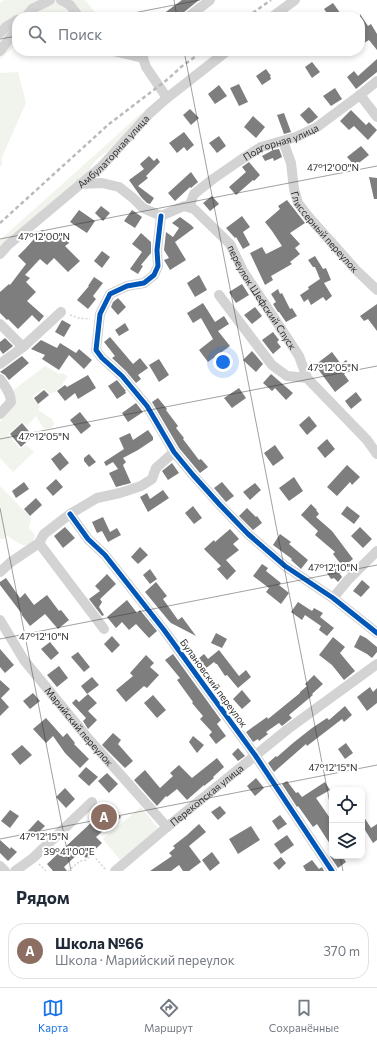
<!DOCTYPE html>
<html lang="ru">
<meta charset="utf-8">
<style>
:root{--surface:#fff;--page:#f6f6f7;--text:#1f2937;--muted:#747a83;--line:#e0e1e3;--accent:#1a73e8}
body{margin:0;font-family:Commissioner,sans-serif;background:var(--page);color:var(--text)}
.controls{position:absolute;right:12px;bottom:12px;display:grid;overflow:hidden;border-radius:8px;box-shadow:0 2px 6px #0003}
.controls button{width:36px;height:36px;display:grid;place-items:center;padding:0;border:0;border-bottom:1px solid var(--line);background:var(--surface);color:var(--text);font:20px sans-serif}
.you{position:absolute;left:223px;top:362px;width:14px;height:14px;margin:-10px;border:3px solid #fff;border-radius:50%;background:#1a73e8;box-shadow:0 0 0 6px #1a73e833}
.badge{display:grid;place-items:center;width:26px;height:26px;border-radius:50%;background:var(--accent);color:#fff;font-size:13px;font-weight:700}
.pin{position:absolute;translate:-50% -50%;border:2px solid #fff;box-shadow:0 1px 4px #0006}
.list{margin:0;padding:0;list-style:none}
h2{display:flex;justify-content:space-between;align-items:center;height:52px;margin:0;padding:0 16px;font-size:17px}
h2 small{font-size:13px;font-weight:400;color:var(--muted)}
.list li{display:grid;grid-template-columns:26px 1fr auto;gap:12px;align-items:center;box-sizing:border-box;height:56px;margin:0 8px 8px;padding:0 8px;border:1px solid var(--line);border-radius:16px}
.list b{display:block;font-size:15px;white-space:nowrap}
.list p{margin:0;font-size:13px;white-space:nowrap;color:var(--muted)}
.list em{font-size:13px;font-style:normal;color:var(--muted)}
.icon{flex:none;width:22px;height:22px;fill:none;stroke:currentColor;stroke-width:2;stroke-linecap:round;stroke-linejoin:round}
.map{position:relative;flex:none;width:377px;height:871px;overflow:hidden}
.search{position:absolute;background:var(--surface);box-shadow:0 2px 6px #0003;left:12px;right:12px;top:12px;height:44px;display:flex;align-items:center;gap:10px;box-sizing:border-box;padding:0 14px;border-radius:16px;color:var(--muted);font-size:15px}
.sheet{height:116px;background:var(--surface)}
nav{display:flex;justify-content:space-around;align-items:center;box-sizing:border-box;height:56px;border-top:1px solid var(--line);background:var(--surface);font-size:11px;color:var(--muted)}
nav a{display:grid;justify-items:center;gap:2px}
nav .on{color:var(--accent)}
.map>svg:first-child{display:block}
</style>
<div class="map">
<svg width="377" height="871" viewBox="0 0 377 871">
<rect width="100%" height="100%" fill="#fff"/>
<!-- green -->
<g fill="#f1f4ec">
<polygon points="4,0 85,0 98,16 97,17 51,17 39,11 36,17 17,17 17,44 0,59 0,3"/>
<polygon points="18,72 26,103 2,157 2,164 0,167 0,73"/>
<path d="M161 97 108 151C95 159 90 166 85 180L0 254V240L146 109Z"/>
<polygon points="45,366 59,374 63,373 68,377 63,382 63,385 56,391 50,394 44,388 32,397 40,407 38,410 52,419 54,424 51,428 44,429 36,416 27,426 22,422 8,434 20,449 26,445 34,452 13,472 0,458 0,422 15,405 16,401 11,392"/>
<path d="M0 486 31 518 29 528 35 535 32 545C22 548 14 540 6 535L4 539H0Z"/>
<polygon points="141,807 158,828 120,860 103,839"/>
</g>
<!-- building -->
<g fill="#7e7e7e">
<polygon points="182,0 199,0 178,17 159,17"/>
<polygon points="333,3 343,17 330,17 324,9"/>
<polygon points="360,14 368,26 371,24 377,34 377,50 369,40 364,43 360,36"/>
<polygon points="377,59 377,72 356,89 347,77 354,71 358,76"/>
<polygon points="312,62 320,72 312,78 305,67"/>
<polygon points="266,69 271,76 270,76 271,79 262,85 256,76"/>
<polygon points="239,84 248,102 239,106 230,88"/>
<polygon points="219,85 227,96 215,104 208,94"/>
<polygon points="335,88 342,99 331,106 323,96"/>
<polygon points="309,107 318,117 312,122 308,124 300,115"/>
<polygon points="190,109 199,118 191,125 183,115"/>
<polygon points="351,110 366,125 369,122 377,130 368,140 354,126 349,130 340,121"/>
<polygon points="284,113 291,132 284,134 277,115"/>
<polygon points="253,116 265,127 256,138 244,127"/>
<polygon points="184,132 194,145 187,151 184,147 177,153 169,143"/>
<polygon points="219,136 226,146 217,153 209,143"/>
<polygon points="361,146 369,155 355,166 347,157"/>
<polygon points="279,149 282,157 274,161 273,158 265,161 262,156 273,150"/>
<polygon points="149,156 154,161 157,158 160,162 146,176 148,178 138,186 154,198 150,204 147,203 141,197 129,180 144,169 140,164"/>
<polygon points="249,162 260,175 254,181 253,180 236,195 229,187 246,172 242,167"/>
<polygon points="191,172 198,182 191,188 190,187 175,201 168,193"/>
<polygon points="369,177 377,178 377,199 374,199"/>
<polygon points="212,196 219,204 210,211 203,203"/>
<polygon points="287,200 305,223 290,233 300,244 295,248 300,254 290,262 292,264 271,276 273,280 265,285 250,253 262,247 266,254 282,246 272,231 265,222 280,209 278,206"/>
<polygon points="101,206 110,213 103,221 95,213"/>
<polygon points="79,210 95,221 87,233 70,222"/>
<polygon points="132,210 142,217 135,228 124,221"/>
<polygon points="242,216 250,227 243,232 250,245 243,249 236,237 235,238 226,228"/>
<polygon points="180,217 191,225 194,228 175,242 186,260 170,270 164,260 169,258 164,250 166,232 173,237 179,228 172,223"/>
<polygon points="42,230 54,240 62,234 69,243 65,246 80,261 68,272 54,258 47,265 40,259 25,275 30,278 26,282 36,292 27,301 44,316 39,322 32,315 18,329 8,319 7,320 0,313 0,292 9,284 10,285 26,264 18,256 26,248"/>
<polygon points="141,233 151,242 151,253 141,265 143,266 138,274 130,269 142,252 132,244"/>
<polygon points="102,251 110,257 102,268 94,261"/>
<polygon points="315,256 323,269 326,268 331,280 324,283 332,296 326,301 323,297 311,305 308,299 304,302 300,295 309,289 308,287 320,279 315,267 313,267 308,260"/>
<polygon points="199,275 207,290 195,297 187,283"/>
<polygon points="94,277 103,283 93,296 96,299 88,309 77,300 89,286 88,286"/>
<polygon points="242,284 249,295 236,303 229,292"/>
<polygon points="278,289 280,294 282,293 290,309 292,308 297,316 286,322 279,312 278,312 273,304 276,302 271,294"/>
<polygon points="118,298 126,307 118,315 111,307 113,302"/>
<polygon points="203,303 215,322 224,316 229,324 218,331 230,346 208,362 199,350 213,339 201,318 193,323 187,313"/>
<polygon points="377,304 377,331 368,319 364,321 360,316"/>
<polygon points="255,307 262,316 252,324 244,315"/>
<polygon points="62,320 71,325 64,337 55,332"/>
<polygon points="125,323 129,330 119,336 115,330"/>
<polygon points="273,332 279,340 277,342 281,347 273,354 262,340"/>
<polygon points="110,337 133,364 140,358 148,368 138,375 141,379 136,383 126,371 112,358 115,356 104,342"/>
<polygon points="5,338 13,346 3,354 0,350 0,342"/>
<polygon points="41,340 57,348 60,343 76,353 79,349 92,360 84,369 69,355 59,370 42,359 45,355 31,349"/>
<polygon points="252,351 263,364 256,372 243,360"/>
<polygon points="332,352 341,364 346,360 352,368 344,374 349,381 335,392 315,365"/>
<polygon points="22,356 29,363 9,380 5,375 0,372"/>
<polygon points="159,359 169,375 159,382 149,365"/>
<polygon points="271,374 293,393 286,400 275,388 272,391 263,383"/>
<polygon points="88,375 96,388 78,399 75,393 65,401 57,391 65,385 67,387"/>
<polygon points="117,380 126,391 125,391 126,393 117,399 108,386"/>
<polygon points="239,388 246,398 232,408 224,398"/>
<polygon points="44,390 49,395 38,404 34,398"/>
<polygon points="356,392 362,400 351,409 345,401"/>
<polygon points="158,398 167,409 166,410 178,426 176,428 184,438 183,439 199,460 201,459 208,467 200,473 179,448 152,402"/>
<polygon points="136,403 143,412 128,422 122,413"/>
<polygon points="80,412 91,426 81,434 70,420"/>
<polygon points="309,416 317,426 307,435 299,425"/>
<polygon points="22,423 33,436 21,447 10,434"/>
<polygon points="148,430 153,437 153,440 138,450 123,458 126,462 123,465 131,483 116,487 109,473 118,469 113,462 106,466 104,462 124,449 119,438 130,433 133,440"/>
<polygon points="327,439 335,449 325,458 317,448"/>
<polygon points="275,445 284,458 273,466 264,453"/>
<polygon points="60,452 69,463 60,471 51,459"/>
<polygon points="89,454 96,462 89,467 84,461 84,458"/>
<polygon points="172,463 179,473 168,480 162,471"/>
<polygon points="347,465 360,477 352,485 350,482 337,496 327,487"/>
<polygon points="294,477 303,491 289,501 279,488"/>
<polygon points="56,479 63,487 53,496 46,488"/>
<polygon points="24,482 29,489 16,498 12,491"/>
<polygon points="222,482 234,496 226,502 214,488"/>
<polygon points="255,483 261,490 250,500 243,492"/>
<polygon points="163,490 169,498 148,512 140,497 147,493 150,499"/>
<polygon points="36,498 42,505 30,516 24,509"/>
<polygon points="311,504 317,510 316,510 319,514 316,517 332,531 353,559 343,567 333,554 335,552 315,535 318,531 301,515"/>
<polygon points="193,506 202,518 194,524 185,513"/>
<polygon points="347,506 360,516 354,524 341,514"/>
<polygon points="247,508 256,517 257,516 262,523 253,530 239,516"/>
<polygon points="103,517 110,532 117,528 121,535 108,542 102,531 97,533 92,522"/>
<polygon points="65,527 75,538 63,548 54,536"/>
<polygon points="360,527 372,539 363,548 351,536"/>
<polygon points="230,529 239,539 233,544 239,550 226,560 236,571 227,580 217,569 221,566 204,549 214,540 215,542"/>
<polygon points="280,534 291,542 289,544 308,560 301,569 291,560 292,559 273,545"/>
<polygon points="140,547 148,555 138,564 131,557"/>
<polygon points="262,564 268,568 266,571 281,583 279,585 289,593 281,604 266,592 269,588 253,576"/>
<polygon points="335,567 342,577 338,582 334,578 331,579 327,573"/>
<polygon points="150,569 157,579 150,584 143,575"/>
<polygon points="107,574 116,584 100,599 102,602 99,607 104,615 102,616 89,599 100,591 95,586"/>
<polygon points="6,578 20,598 25,593 34,605 47,595 59,611 61,610 69,620 58,629 45,614 30,626 21,614 22,614 0,585 0,582"/>
<polygon points="362,580 370,587 361,597 353,591"/>
<polygon points="156,582 167,596 163,599 178,620 182,617 196,636 171,623 169,621 145,592"/>
<polygon points="127,600 137,613 140,610 157,631 149,638 136,624 129,630 122,622 116,628 107,617"/>
<polygon points="298,602 312,611 314,608 323,613 320,617 334,628 327,636 319,630 321,626 305,615 302,620 291,612"/>
<polygon points="216,633 227,639 222,648 211,643"/>
<polygon points="360,635 366,638 377,647 377,652 372,658 367,654 354,647"/>
<polygon points="112,636 120,645 112,653 104,644"/>
<polygon points="333,637 345,647 340,653 355,671 344,680 332,665 319,655"/>
<polygon points="50,642 59,653 51,660 41,649"/>
<polygon points="0,649 14,665 5,673 0,667"/>
<polygon points="219,650 239,676 246,670 251,677 238,688 227,675 225,676 217,664 216,664 214,662 205,669 198,659 204,654 208,659"/>
<polygon points="78,652 90,667 84,672 71,657"/>
<polygon points="173,654 221,720 217,724 226,736 216,744 209,735 212,732 200,719 203,716 192,703 193,702 177,680 180,678 165,660"/>
<polygon points="146,655 154,663 150,667 159,675 147,688 144,686 126,702 116,690 133,676 130,673"/>
<polygon points="59,666 68,678 57,687 47,675"/>
<polygon points="314,675 323,684 312,694 313,695 289,715 292,718 282,726 279,723 266,732 268,734 259,741 258,739 253,742 246,732 267,717 268,719 300,693 300,692 307,686 305,684"/>
<polygon points="92,677 99,685 87,694 81,686"/>
<polygon points="0,680 10,689 1,698 9,707 0,716"/>
<polygon points="370,687 373,692 377,688 377,703 367,711 357,697"/>
<polygon points="242,690 251,701 242,709 233,699"/>
<polygon points="33,693 40,701 30,709 23,701"/>
<polygon points="88,694 97,703 88,711 97,720 88,729 83,721 86,718 72,703 76,699 79,702"/>
<polygon points="153,695 166,710 157,718 144,703"/>
<polygon points="345,706 352,715 344,722 342,719 307,746 306,744 274,772 268,763 276,756 277,757 293,743 312,728 327,718 329,720"/>
<polygon points="46,718 63,737 67,733 75,743 74,744 89,759 80,768 65,753 53,736 46,743 33,729"/>
<polygon points="113,733 121,740 118,744 133,761 125,768 102,745"/>
<polygon points="193,736 204,745 197,753 189,742"/>
<polygon points="346,743 353,753 345,759 338,749"/>
<polygon points="22,745 32,755 20,765 11,754"/>
<polygon points="238,748 245,756 238,761 232,754"/>
<polygon points="217,758 224,767 213,777 214,778 204,786 204,785 187,800 177,789 167,797 166,796 157,806 134,780 145,770 160,788 173,776 170,773 179,765 192,778"/>
<polygon points="86,767 98,777 89,786 78,776"/>
<polygon points="107,773 118,784 109,793 98,781"/>
<polygon points="256,778 264,788 255,796 247,786"/>
<polygon points="287,781 296,793 298,792 302,797 325,782 330,790 316,798 332,821 332,847 317,824 313,827 298,806 297,807 282,784"/>
<polygon points="65,788 75,799 66,808 56,797"/>
<polygon points="110,805 121,817 114,824 113,822 96,837 102,843 86,858 80,852 64,867 67,871 53,871 47,864"/>
<polygon points="220,806 226,813 218,820 211,812"/>
<polygon points="10,810 19,816 10,828 1,821"/>
<polygon points="362,814 371,828 377,824 377,840 373,843 365,830 362,832"/>
<polygon points="280,815 287,824 278,830 272,821"/>
<polygon points="38,820 45,826 33,838 27,832"/>
<polygon points="199,824 206,832 189,846 201,862 189,871 183,871 179,865 171,871 150,871 172,856 169,853 175,848 173,846 187,835"/>
<polygon points="251,826 260,840 238,854 229,839"/>
<polygon points="287,835 294,845 281,854 274,844"/>
<polygon points="0,840 10,849 11,847 17,852 8,861 0,853"/>
<polygon points="212,852 220,863 210,871 202,860"/>
<polygon points="330,856 342,856 346,862 338,868"/>
<polygon points="281,857 286,863 279,870 273,863"/>
<polygon points="312,860 319,869 322,867 324,871 306,871 303,866"/>
</g>
<g fill="none" stroke-linecap="round" stroke-linejoin="round">
<!-- path -->
<g stroke="#d3d3d3" stroke-width="1.5" stroke-dasharray="2 2" stroke-linecap="butt">
<polyline points="70,315 79,318 90,319"/>
<polyline points="39,864 46,871"/>
<polyline points="68,871 80,861 86,860 92,854 106,870"/>
</g>
<!-- minor -->
<g stroke="#d3d3d3" stroke-width="10">
<polyline points="61,0 70,5 79,17"/>
<polyline points="26,17 32,9 50,0"/>
<polyline points="188,17 210,0"/>
<polyline points="272,17 295,0"/>
<polyline points="0,33 6,27 17,20"/>
<polyline points="0,51 17,29"/>
<polyline points="113,51 143,58"/>
<polyline points="144,51 143,58 146,67 167,98"/>
<polyline points="360,95 377,117"/>
<path id="s1" d="M283 141 291 163 294 189 298 203 308 216 356 270 377 290"/>
<polyline points="80,184 102,183 119,187 133,198 143,208 161,216"/>
<path id="s2" d="M189 207 194 194 213 179 239 161 261 147 296 137 317 127 360 95 377 81"/>
<polyline points="161,216 157,250 158,266 154,275 144,283 127,286 110,294 100,314 96,350 102,358 122,376 147,406 174,452 193,475 220,505 248,534 285,566 333,598 377,633"/>
<path id="s3" d="M161 216 184 206 194 209 230 244 243 271 299 356 307 378 367 440 377 454"/>
<path id="s4" d="M0 254 8 245 101 167 150 113 167 98 227 51"/>
<polyline points="219,295 272,365 287,376 307,378"/>
<polyline points="0,324 23,347"/>
<polyline points="0,364 23,347 61,312"/>
<path d="M0 379C5 386 11 393 11 402L0 414"/>
<polyline points="70,514 88,539 105,555 164,630 206,688 255,755 332,871"/>
<polyline points="39,543 104,629"/>
<polyline points="0,572 11,562 39,543 44,534 70,514 97,498 120,493 141,486 152,479 156,468 174,452"/>
<polyline points="333,598 348,580 377,551"/>
<path id="s5" d="M0 620 24 660 87 737 167 827"/>
<polyline points="0,866 5,871"/>
<polyline points="15,871 33,858 92,802"/>
<path id="s6" d="M115 871 167 827 288 729 377 664"/>
</g>
<!-- rail -->
<g stroke="#bababa" stroke-width="2.5" stroke-dasharray="4 3" stroke-linecap="butt">
<polyline points="247,17 271,0"/>
<polyline points="0,223 109,124 168,79 181,67 203,51"/>
</g>
<defs>
<g id="cycleway">
<polyline points="161,216 157,250 158,266 154,275 144,283 127,286 110,294 100,314 96,350 102,358 122,376 147,406 174,452 193,475 220,505 248,534 285,566 333,598 377,633"/>
<polyline points="70,514 88,539 105,555 164,630 206,688 255,755 332,871"/>
</g>
</defs>
<!-- cycleway casing -->
<use href="#cycleway" stroke="#fff" stroke-width="8"/>
<!-- cycleway -->
<use href="#cycleway" stroke="#0057b8" stroke-width="5"/>
</g>
<!-- ticks -->
<path fill="none" stroke="#2e2e2e" stroke-width="1" stroke-opacity="0.45" d="M174 0 177 17M113 17 200 0M0 39 17 36M184 51 332 814M0 239 377 166M0 439 377 366M0 508 71 871M0 639 377 565M0 839 377 765M340 856 343 871"/>
<g text-anchor="middle" stroke-width="4" stroke-linejoin="round" paint-order="stroke">
<!-- street labels -->
<g font-size="10" fill="#2e2e2e" stroke="#fff">
<text dy="4" stroke="none"><textPath href="#s2" startOffset="116">Подгорная улица</textPath></text>
<text dy="4" stroke="none"><textPath href="#s4" startOffset="153">Амбулаторная улица</textPath></text>
<text dy="4" stroke="none"><textPath href="#s1" startOffset="103">Глиссерный переулок</textPath></text>
<text dy="4" stroke="none"><textPath href="#s3" startOffset="148">переулок Шефский Спуск</textPath></text>
<text transform="translate(214 683) rotate(54)" y="4">Булановский переулок</text>
<text dy="4" stroke="none"><textPath href="#s5" startOffset="133">Марийский переулок</textPath></text>
<text dy="4" stroke="none"><textPath href="#s6" startOffset="119">Перекопская улица</textPath></text>
</g>
</g>
<g font-size="10" text-anchor="middle" fill="#2e2e2e" stroke="#fff" stroke-width="4" stroke-linejoin="round" paint-order="stroke">
<text x="333" y="171">47°12'00"N</text>
<text x="44" y="240">47°12'00"N</text>
<text x="333" y="371">47°12'05"N</text>
<text x="44" y="440">47°12'05"N</text>
<text x="333" y="571">47°12'10"N</text>
<text x="44" y="640">47°12'10"N</text>
<text x="333" y="771">47°12'15"N</text>
<text x="44" y="840">47°12'15"N</text>
<text x="69" y="855">39°41'00"E</text>
</g>
</svg>
<div class="controls">
<button><svg class="icon" aria-label="locate" viewBox="0 0 24 24"><circle cx="12" cy="12" r="6"/><path d="M12 2v4M12 18v4M2 12h4M18 12h4"/></svg></button>
<button><svg class="icon" aria-label="layers" viewBox="0 0 24 24"><path d="M12 4l9 5-9 5-9-5zM3 14l9 5 9-5"/></svg></button>
</div>
<div class="you"></div>
<div class="pin badge" style="left:104px;top:817px;background:#8d6e63">A</div>
<div class="search"><svg class="icon" aria-label="search" viewBox="0 0 24 24"><circle cx="10" cy="10" r="6"/><path d="M15 15l6 6"/></svg>Поиск</div>
</div>
<section class="sheet">
<h2>Рядом<small></small></h2>
<ul class="list">
<li><span class="badge" style="background:#8d6e63">A</span><div><b>Школа №66</b><p>Школа · Марийский переулок</p></div><em>370 m</em></li>
</ul>
</section>
<nav>
<a class="on"><svg class="icon" aria-label="map" viewBox="0 0 24 24"><path d="M3 6l6-2 6 2 6-2v14l-6 2-6-2-6 2zM9 4v14M15 6v14"/></svg>Карта</a>
<a><svg class="icon" aria-label="directions" viewBox="0 0 24 24"><path d="M12 3l9 9-9 9-9-9zM9 14v-3h6M13 9l2 2-2 2"/></svg>Маршрут</a>
<a><svg class="icon" aria-label="saved" viewBox="0 0 24 24"><path d="M7 4h10v16l-5-4-5 4z"/></svg>Сохранённые</a>
</nav>
